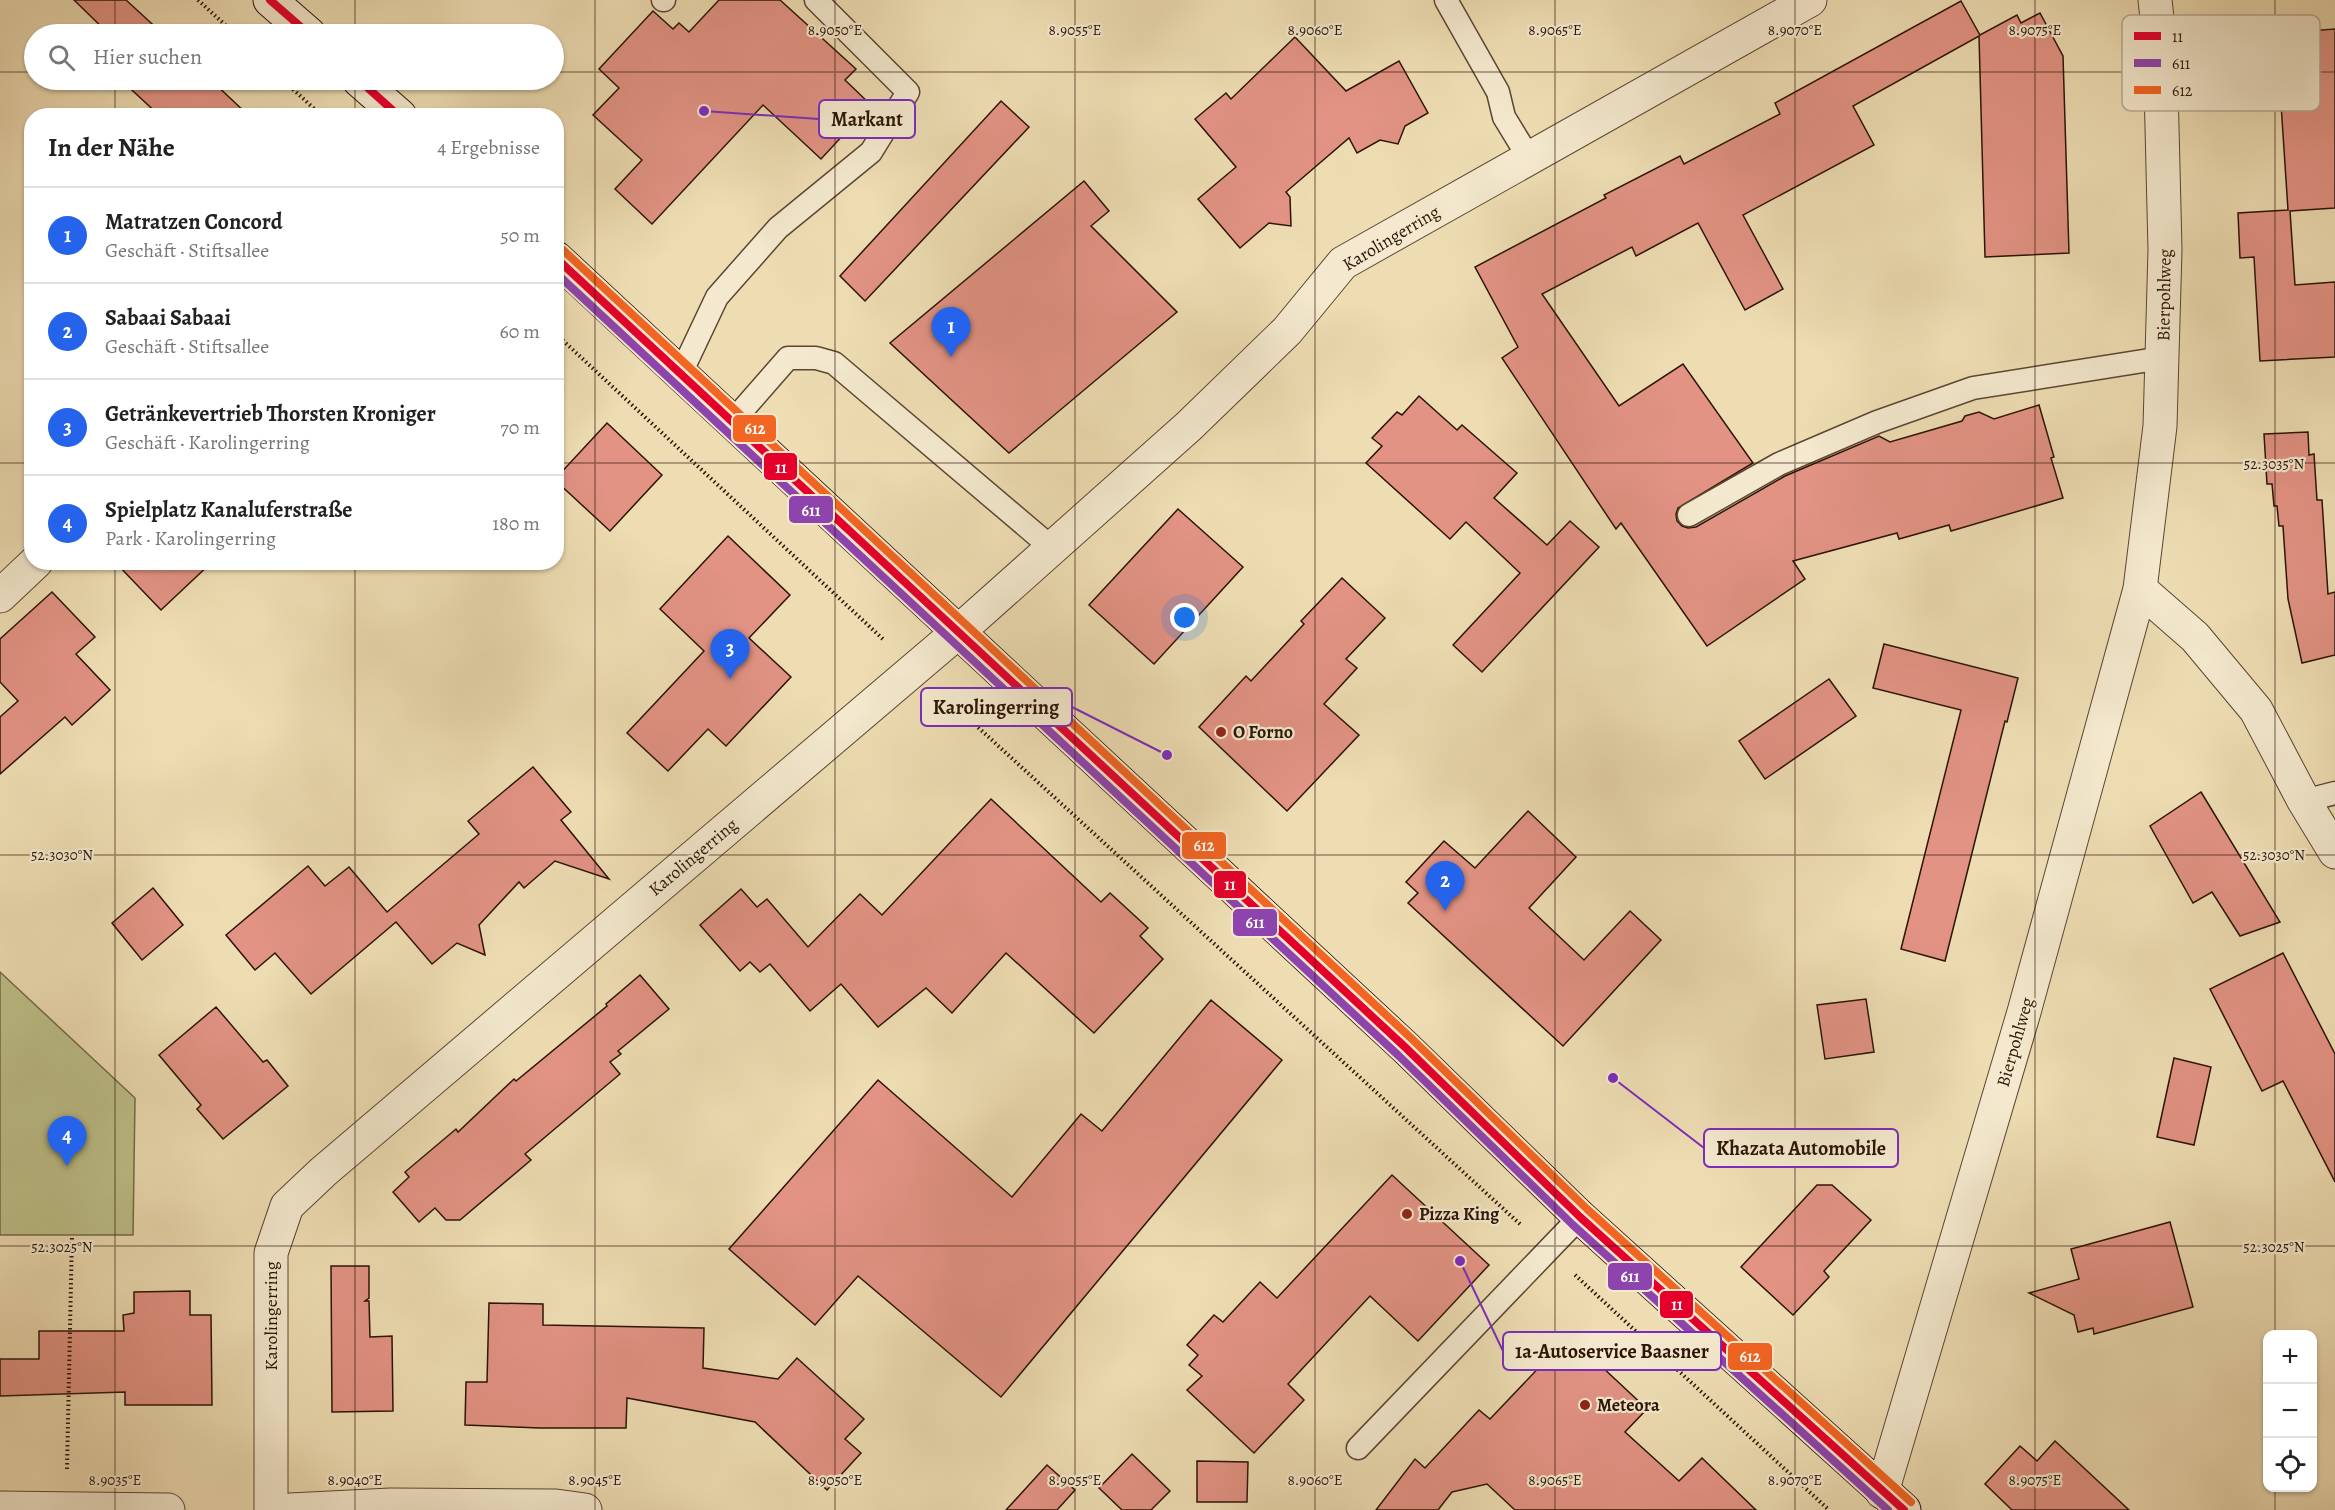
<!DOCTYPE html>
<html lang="de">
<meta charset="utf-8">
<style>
:root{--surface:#fff;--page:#f6f6f6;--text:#222;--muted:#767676;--line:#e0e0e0;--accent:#2563eb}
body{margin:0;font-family:Alegreya,serif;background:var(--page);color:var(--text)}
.controls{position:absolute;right:18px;bottom:18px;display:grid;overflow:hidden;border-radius:12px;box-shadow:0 2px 4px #0004}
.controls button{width:54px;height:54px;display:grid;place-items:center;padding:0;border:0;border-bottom:2px solid var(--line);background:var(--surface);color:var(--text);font:30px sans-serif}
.you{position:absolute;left:1185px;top:618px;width:21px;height:21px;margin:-15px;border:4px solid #fff;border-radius:50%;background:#1a73e8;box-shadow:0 0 0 9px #1a73e833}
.badge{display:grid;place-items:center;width:39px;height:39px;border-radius:50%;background:var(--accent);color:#fff;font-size:20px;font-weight:700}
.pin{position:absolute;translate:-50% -50px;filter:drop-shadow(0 2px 3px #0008)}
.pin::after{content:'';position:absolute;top:32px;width:21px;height:18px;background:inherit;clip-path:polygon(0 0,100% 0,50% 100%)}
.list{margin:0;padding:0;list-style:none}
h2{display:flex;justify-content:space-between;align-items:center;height:78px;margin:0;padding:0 24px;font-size:26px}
h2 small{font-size:20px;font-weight:400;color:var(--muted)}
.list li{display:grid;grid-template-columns:39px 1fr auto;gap:18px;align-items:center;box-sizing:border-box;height:96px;padding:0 24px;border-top:2px solid var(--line)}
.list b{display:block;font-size:22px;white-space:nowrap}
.list p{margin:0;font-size:20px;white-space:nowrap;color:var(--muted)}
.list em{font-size:20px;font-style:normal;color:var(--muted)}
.icon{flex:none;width:33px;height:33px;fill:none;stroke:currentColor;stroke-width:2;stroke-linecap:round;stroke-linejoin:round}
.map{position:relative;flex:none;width:2335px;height:1510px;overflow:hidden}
.search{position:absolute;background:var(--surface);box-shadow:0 2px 4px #0004;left:24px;top:24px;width:540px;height:66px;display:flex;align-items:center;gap:15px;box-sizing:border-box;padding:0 21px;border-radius:33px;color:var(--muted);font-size:22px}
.panel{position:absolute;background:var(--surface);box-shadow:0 2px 4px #0004;left:24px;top:108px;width:540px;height:462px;border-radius:24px}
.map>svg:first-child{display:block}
</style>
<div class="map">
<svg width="2335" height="1510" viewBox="0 0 2335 1510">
<rect width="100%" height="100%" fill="#eeddb3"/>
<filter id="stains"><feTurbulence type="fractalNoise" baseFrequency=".00333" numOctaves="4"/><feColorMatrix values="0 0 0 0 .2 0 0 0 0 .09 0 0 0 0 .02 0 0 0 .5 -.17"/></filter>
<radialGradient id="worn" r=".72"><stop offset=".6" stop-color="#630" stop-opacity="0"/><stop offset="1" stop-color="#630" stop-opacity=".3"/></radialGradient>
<!-- green -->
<polygon fill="#bdc089" stroke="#746a48" stroke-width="1.5" points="0,972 135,1098 133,1235 0,1235"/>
<!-- building -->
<g fill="#e29384" stroke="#2c1407" stroke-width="1.5">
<polygon points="74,0 126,0 163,34 109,34"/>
<polygon points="719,0 780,0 856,69 845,80 871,105 821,159 763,105 652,224 615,189 642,160 593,115 619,88 599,69 653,11 673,29 679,23 689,32"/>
<polygon points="1961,1 1980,35 2017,15 2021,23 2040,13 2063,56 2069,253 1985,257 1979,36 1853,106 1874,145 1743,215 1783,289 1745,310 1698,223 1636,256 1632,247 1542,294 1619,406 1683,364 1753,463 1678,508 1676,514 1677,521 1682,526 1688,528 1696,527 1785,476 1879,436 1890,442 1962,421 1965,416 1979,412 1994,419 2039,405 2054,457 2051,458 2063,498 1951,531 1949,525 1899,539 1897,533 1793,561 1805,579 1707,646 1621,523 1616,529 1502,358 1518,347 1475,267 1606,198 1604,195 1680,156 1684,164 1780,114 1775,103"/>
<polygon points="2335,29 2335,208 2290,211 2295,285 2335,282 2335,357 2260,361 2254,257 2240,258 2238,213 2288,210 2281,104 2236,106 2232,37"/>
<polygon points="1295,37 1346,91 1399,61 1428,113 1405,126 1398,144 1380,140 1357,153 1349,138 1286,192 1290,197 1291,226 1269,223 1240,248 1198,199 1236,167 1195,119 1226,93 1231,99"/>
<polygon points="121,80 211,80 249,116 160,116"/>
<polygon points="1001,101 1029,127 865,301 840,276"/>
<polygon points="1084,181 1109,211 1091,226 1177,312 1009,453 890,343"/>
<polygon points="1419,396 1457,430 1462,425 1517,473 1494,498 1547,545 1570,521 1599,547 1482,672 1453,645 1520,573 1466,522 1450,539 1366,463 1382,446 1372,438 1397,412 1402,415"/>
<polygon points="607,423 662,475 610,531 556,481 556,478"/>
<polygon points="2308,432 2309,455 2314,454 2317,500 2322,500 2328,594 2335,592 2335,655 2302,663 2288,599 2283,526 2279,526 2277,506 2274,506 2272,484 2267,484 2264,434"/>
<polygon points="1178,509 1243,567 1154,664 1089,605"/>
<polygon points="728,536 790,595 749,638 791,677 726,746 708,729 668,771 627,733 704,651 660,609"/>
<polygon points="115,562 212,562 161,610"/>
<polygon points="1342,578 1385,618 1346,659 1357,668 1324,704 1359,735 1287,811 1199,727 1246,676 1251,681 1304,624 1301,621"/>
<polygon points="52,592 95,637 76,654 110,690 72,725 65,717 0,774 0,717 18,701 0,682 0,639"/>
<polygon points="1884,644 2018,678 2007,722 2005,721 1945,961 1901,949 1961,710 1873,688"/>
<polygon points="1829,679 1856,716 1765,779 1739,741"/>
<polygon points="533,767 571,812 561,820 609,879 555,861 524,888 519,882 479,925 485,955 457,943 432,964 396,922 311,994 275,953 255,970 226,935 308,866 325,886 349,867 387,912 479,834 468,821"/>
<polygon points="2201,792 2280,922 2240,936 2212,892 2193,903 2150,826"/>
<polygon points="991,799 1101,902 1110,893 1148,928 1140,936 1163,959 1094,1033 1006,953 952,1013 926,988 878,1027 841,984 810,1011 770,964 760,972 750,962 740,971 700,925 741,889 757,907 767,899 808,947 860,894 882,915"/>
<polygon points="1528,811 1576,857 1529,908 1584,960 1630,911 1661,940 1563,1046 1408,903 1418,893 1406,882 1444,841 1475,868"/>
<polygon points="153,888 183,925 142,960 112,923"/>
<polygon points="2283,953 2335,1054 2335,1182 2283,1081 2262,1091 2210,989"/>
<polygon points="640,975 669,1009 618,1051 621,1054 610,1062 620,1074 525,1154 531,1160 460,1220 446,1220 435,1208 419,1222 393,1192 409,1177 405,1172 456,1129 458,1132 514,1079 516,1081 607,1006 606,1004"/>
<polygon points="1866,999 1874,1052 1825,1059 1817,1005"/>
<polygon points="1211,1000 1282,1060 1001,1397 858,1276 815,1325 729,1249 878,1080 1012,1197 1081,1114 1102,1131"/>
<polygon points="216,1007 263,1062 267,1060 288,1086 223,1139 197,1109 201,1105 159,1055"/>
<polygon points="2174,1058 2211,1067 2194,1145 2157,1137"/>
<polygon points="1392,1175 1489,1265 1418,1341 1370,1296 1288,1384 1304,1400 1254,1453 1187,1390 1202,1376 1189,1365 1198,1355 1187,1345 1214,1315 1223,1322 1260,1282 1277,1298"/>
<polygon points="1817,1185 1832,1185 1871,1220 1824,1271 1829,1277 1793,1315 1741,1267"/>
<polygon points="2170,1222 2193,1307 2094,1334 2093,1328 2078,1332 2074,1315 2029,1293 2079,1279 2071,1249"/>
<polygon points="331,1266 369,1266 369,1298 365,1301 369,1301 370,1337 392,1336 393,1411 332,1412"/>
<polygon points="190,1291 190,1315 211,1315 212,1405 125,1405 125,1392 0,1396 0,1359 39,1359 39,1331 124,1331 123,1315 134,1313 134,1292"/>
<polygon points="489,1303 543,1304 543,1325 704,1328 703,1368 778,1379 797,1358 864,1419 845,1439 861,1453 827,1490 755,1422 627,1398 626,1428 540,1428 465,1425 466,1382 487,1382"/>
<polygon points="1569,1336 1647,1409 1625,1432 1679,1481 1702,1458 1756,1510 1515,1510 1487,1484 1452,1492 1438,1510 1376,1510 1415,1459 1425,1468 1479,1410 1490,1419"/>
<polygon points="2055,1441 2129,1510 2012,1510 1985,1484 2020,1446 2037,1461"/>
<polygon points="1132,1454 1170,1491 1151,1510 1122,1510 1099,1488"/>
<polygon points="1197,1461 1248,1462 1247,1502 1197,1502"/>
<polygon points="1047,1465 1075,1490 1057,1510 1006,1510"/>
</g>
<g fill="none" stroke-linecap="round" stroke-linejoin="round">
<defs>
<g id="lane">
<polyline points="663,0 664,0"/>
<polyline points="1446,0 1498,92 1504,117 1529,158"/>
<polyline points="681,373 717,297 778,228 871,152 908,92 816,0"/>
<polyline points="732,422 788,358 816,358 834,363 1052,548"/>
<polyline points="1689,515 1779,464 1877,422 1973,388 2162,358"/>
<polyline points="2304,801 2335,793"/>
<polyline points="1358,1448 1580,1217"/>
</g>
<g id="street">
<polyline points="2140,589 2195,637 2256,710 2304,801 2335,852"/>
<polyline points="0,596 36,562"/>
<polyline points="1882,1492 2024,1012 2140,589 2160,426 2165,250 2160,45 2155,0"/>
<polyline points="0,1508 168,1510"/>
<polyline points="271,1510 271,1253 287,1206 323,1172 958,632 1189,426 1287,331 1343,263 1810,0"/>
<polyline points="290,1510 391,1505 556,1506 585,1510"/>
</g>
<g id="secondary">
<polyline points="270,0 309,34"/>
<polyline points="359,80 400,116"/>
<polyline points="556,258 1406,1048 1580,1217 1904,1510"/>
</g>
</defs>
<!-- lane casing -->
<use href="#lane" stroke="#5c4632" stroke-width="25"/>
<!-- street casing -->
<use href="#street" stroke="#5c4632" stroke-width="35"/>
<!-- secondary casing -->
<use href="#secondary" stroke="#2c1407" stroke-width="35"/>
<!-- path -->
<g stroke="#2c1407" stroke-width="4" stroke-dasharray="1.5 3" stroke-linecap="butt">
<polyline points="198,0 235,34"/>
<polyline points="283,80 322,116"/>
<polyline points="556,334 885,641"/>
<polyline points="945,697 1521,1225"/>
<polyline points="1575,1275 1829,1510"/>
<polyline points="67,1469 72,1235"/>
</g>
<!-- lane -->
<use href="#lane" stroke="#f4e9ce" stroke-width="22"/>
<!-- street -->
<use href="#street" stroke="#f4e9ce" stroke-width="33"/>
<!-- secondary -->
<use href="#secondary" stroke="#f4e9ce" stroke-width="33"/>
<defs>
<g id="bus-1">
<polyline points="270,0 309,34"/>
<polyline points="359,80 399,116"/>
<polyline points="556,258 1406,1048 1580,1217 1904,1510"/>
</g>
<polyline id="bus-2" points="556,273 1399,1056 1573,1225 1888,1510"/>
<polyline id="bus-3" points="563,250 1413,1040 1587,1209 1911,1502"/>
</defs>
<!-- bus-1 casing -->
<use href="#bus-1" stroke="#f4e9ce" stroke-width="12"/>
<!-- bus-2 casing -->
<use href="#bus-2" stroke="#f4e9ce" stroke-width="12"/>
<!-- bus-3 casing -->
<use href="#bus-3" stroke="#f4e9ce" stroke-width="12"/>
<!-- bus-1 -->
<use href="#bus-1" stroke="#e4002b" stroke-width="8"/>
<!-- bus-2 -->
<use href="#bus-2" stroke="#8e44ad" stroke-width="8"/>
<!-- bus-3 -->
<use href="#bus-3" stroke="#f26522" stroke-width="8"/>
</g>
<!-- ticks -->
<path fill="none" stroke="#2c1407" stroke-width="1.5" stroke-opacity="0.45" d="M115 0V34M355 0V34M595 0V1510M835 0V1510M1075 0V1510M1315 0V1510M1555 0V1510M1795 0V1510M2035 0V1510M2275 0V1334M0 72H34M554 72H2335M115 80V116M355 80V116M0 463H32M556 463H2335M115 562V1510M355 562V1510M0 855H2335M0 1246H2335M2275 1488V1510"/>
<!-- markers -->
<g fill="#8f2418" stroke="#f4e9ce" stroke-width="2">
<circle cx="1221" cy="732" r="6"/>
<circle cx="1407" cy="1214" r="6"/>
<circle cx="1585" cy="1405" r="6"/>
</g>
<g text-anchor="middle" stroke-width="4.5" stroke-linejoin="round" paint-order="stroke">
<!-- street labels -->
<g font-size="18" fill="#2c1407" stroke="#f4e9ce">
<text transform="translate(1391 238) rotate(-31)" y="6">Karolingerring</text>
<text transform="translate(2164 295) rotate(-89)" y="6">Bierpohlweg</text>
<text transform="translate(693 857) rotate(-40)" y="6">Karolingerring</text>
<text transform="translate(2015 1042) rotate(-74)" y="6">Bierpohlweg</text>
<text transform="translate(271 1316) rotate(-90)" y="6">Karolingerring</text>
</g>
<!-- poi labels -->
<g font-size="18" font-weight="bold" fill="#2c1407" stroke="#f4e9ce" text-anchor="start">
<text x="1233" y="738">O Forno</text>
<text x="1419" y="1220">Pizza King</text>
<text x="1597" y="1411">Meteora</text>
</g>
</g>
<!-- legend -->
<rect x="2122" y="15" width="198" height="96" rx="9" fill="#f4e9ce" stroke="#b8a992" stroke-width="1.5"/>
<rect x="2134" y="32" width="27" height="8" fill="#e4002b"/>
<rect x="2134" y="59" width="27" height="8" fill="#8e44ad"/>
<rect x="2134" y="86" width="27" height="8" fill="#f26522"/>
<g font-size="16" fill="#2c1407">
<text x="2172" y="42">11</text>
<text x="2172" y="69">611</text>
<text x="2172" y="96">612</text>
</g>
<g font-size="15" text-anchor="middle" fill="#2c1407" stroke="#f4e9ce" stroke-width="4.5" stroke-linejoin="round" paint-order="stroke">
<text x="835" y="35">8.9050°E</text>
<text x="1075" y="35">8.9055°E</text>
<text x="1315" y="35">8.9060°E</text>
<text x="1555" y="35">8.9065°E</text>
<text x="1795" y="35">8.9070°E</text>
<text x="2035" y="35">8.9075°E</text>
<text x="2274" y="469">52.3035°N</text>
<text x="62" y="860">52.3030°N</text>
<text x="2274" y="860">52.3030°N</text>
<text x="62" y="1252">52.3025°N</text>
<text x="2274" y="1252">52.3025°N</text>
<text x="115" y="1485">8.9035°E</text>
<text x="355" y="1485">8.9040°E</text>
<text x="595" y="1485">8.9045°E</text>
<text x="835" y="1485">8.9050°E</text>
<text x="1075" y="1485">8.9055°E</text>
<text x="1315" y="1485">8.9060°E</text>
<text x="1555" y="1485">8.9065°E</text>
<text x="1795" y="1485">8.9070°E</text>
<text x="2035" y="1485">8.9075°E</text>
</g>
<!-- callouts -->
<path fill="none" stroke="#7b2cbf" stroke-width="2" d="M704 111L819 119M1167 755L1072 707M1613 1078L1704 1148M1460 1261L1503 1351"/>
<g fill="#7b2cbf" stroke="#f4e9ce" stroke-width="2">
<circle cx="704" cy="111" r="6"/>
<circle cx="1167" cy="755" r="6"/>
<circle cx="1613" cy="1078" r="6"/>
<circle cx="1460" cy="1261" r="6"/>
</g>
<g fill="#f4e9ce" stroke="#7b2cbf" stroke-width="2">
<rect x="819" y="100" width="96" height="38" rx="6"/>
<rect x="921" y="688" width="151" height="38" rx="6"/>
<rect x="1704" y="1129" width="194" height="38" rx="6"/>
<rect x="1503" y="1332" width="218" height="38" rx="6"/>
</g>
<g font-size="20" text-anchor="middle" font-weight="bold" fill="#2c1407">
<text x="867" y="126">Markant</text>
<text x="996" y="714">Karolingerring</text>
<text x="1801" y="1155">Khazata Automobile</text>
<text x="1612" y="1358">1a-Autoservice Baasner</text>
</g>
<g stroke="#f4e9ce" stroke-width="2">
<rect x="732" y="414" width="45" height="29" rx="6" fill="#f26522"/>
<rect x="763" y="452" width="35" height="29" rx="6" fill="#e4002b"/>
<rect x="788" y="495" width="46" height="29" rx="6" fill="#8e44ad"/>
<rect x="1181" y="831" width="46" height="29" rx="6" fill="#f26522"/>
<rect x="1213" y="870" width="34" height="29" rx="6" fill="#e4002b"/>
<rect x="1232" y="908" width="46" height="29" rx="6" fill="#8e44ad"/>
<rect x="1607" y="1262" width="46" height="29" rx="6" fill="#8e44ad"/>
<rect x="1659" y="1290" width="35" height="29" rx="6" fill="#e4002b"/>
<rect x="1727" y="1342" width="46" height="29" rx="6" fill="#f26522"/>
</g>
<g font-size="16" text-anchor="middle" font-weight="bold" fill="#fff">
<text x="755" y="434">612</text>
<text x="781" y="473">11</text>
<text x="811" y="516">611</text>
<text x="1204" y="851">612</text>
<text x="1230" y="890">11</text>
<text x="1255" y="928">611</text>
<text x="1630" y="1282">611</text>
<text x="1677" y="1310">11</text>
<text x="1750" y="1362">612</text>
</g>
<rect width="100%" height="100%" filter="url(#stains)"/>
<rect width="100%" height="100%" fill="url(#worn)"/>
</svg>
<div class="controls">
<button>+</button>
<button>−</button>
<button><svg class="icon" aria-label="locate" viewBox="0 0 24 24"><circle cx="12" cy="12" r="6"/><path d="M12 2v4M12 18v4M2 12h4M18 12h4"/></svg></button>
</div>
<div class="you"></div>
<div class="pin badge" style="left:951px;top:357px">1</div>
<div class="pin badge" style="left:1445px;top:911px">2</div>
<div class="pin badge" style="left:730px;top:679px">3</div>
<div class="pin badge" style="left:67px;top:1166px">4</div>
<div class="search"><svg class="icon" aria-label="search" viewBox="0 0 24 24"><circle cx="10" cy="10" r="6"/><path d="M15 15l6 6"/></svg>Hier suchen</div>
<section class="panel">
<h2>In der Nähe<small>4 Ergebnisse</small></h2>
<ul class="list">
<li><span class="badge">1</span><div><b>Matratzen Concord</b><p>Geschäft · Stiftsallee</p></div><em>50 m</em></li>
<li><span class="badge">2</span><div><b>Sabaai Sabaai</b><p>Geschäft · Stiftsallee</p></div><em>60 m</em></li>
<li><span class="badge">3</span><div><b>Getränkevertrieb Thorsten Kroniger</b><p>Geschäft · Karolingerring</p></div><em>70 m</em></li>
<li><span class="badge">4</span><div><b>Spielplatz Kanaluferstraße</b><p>Park · Karolingerring</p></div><em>180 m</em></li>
</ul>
</section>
</div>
